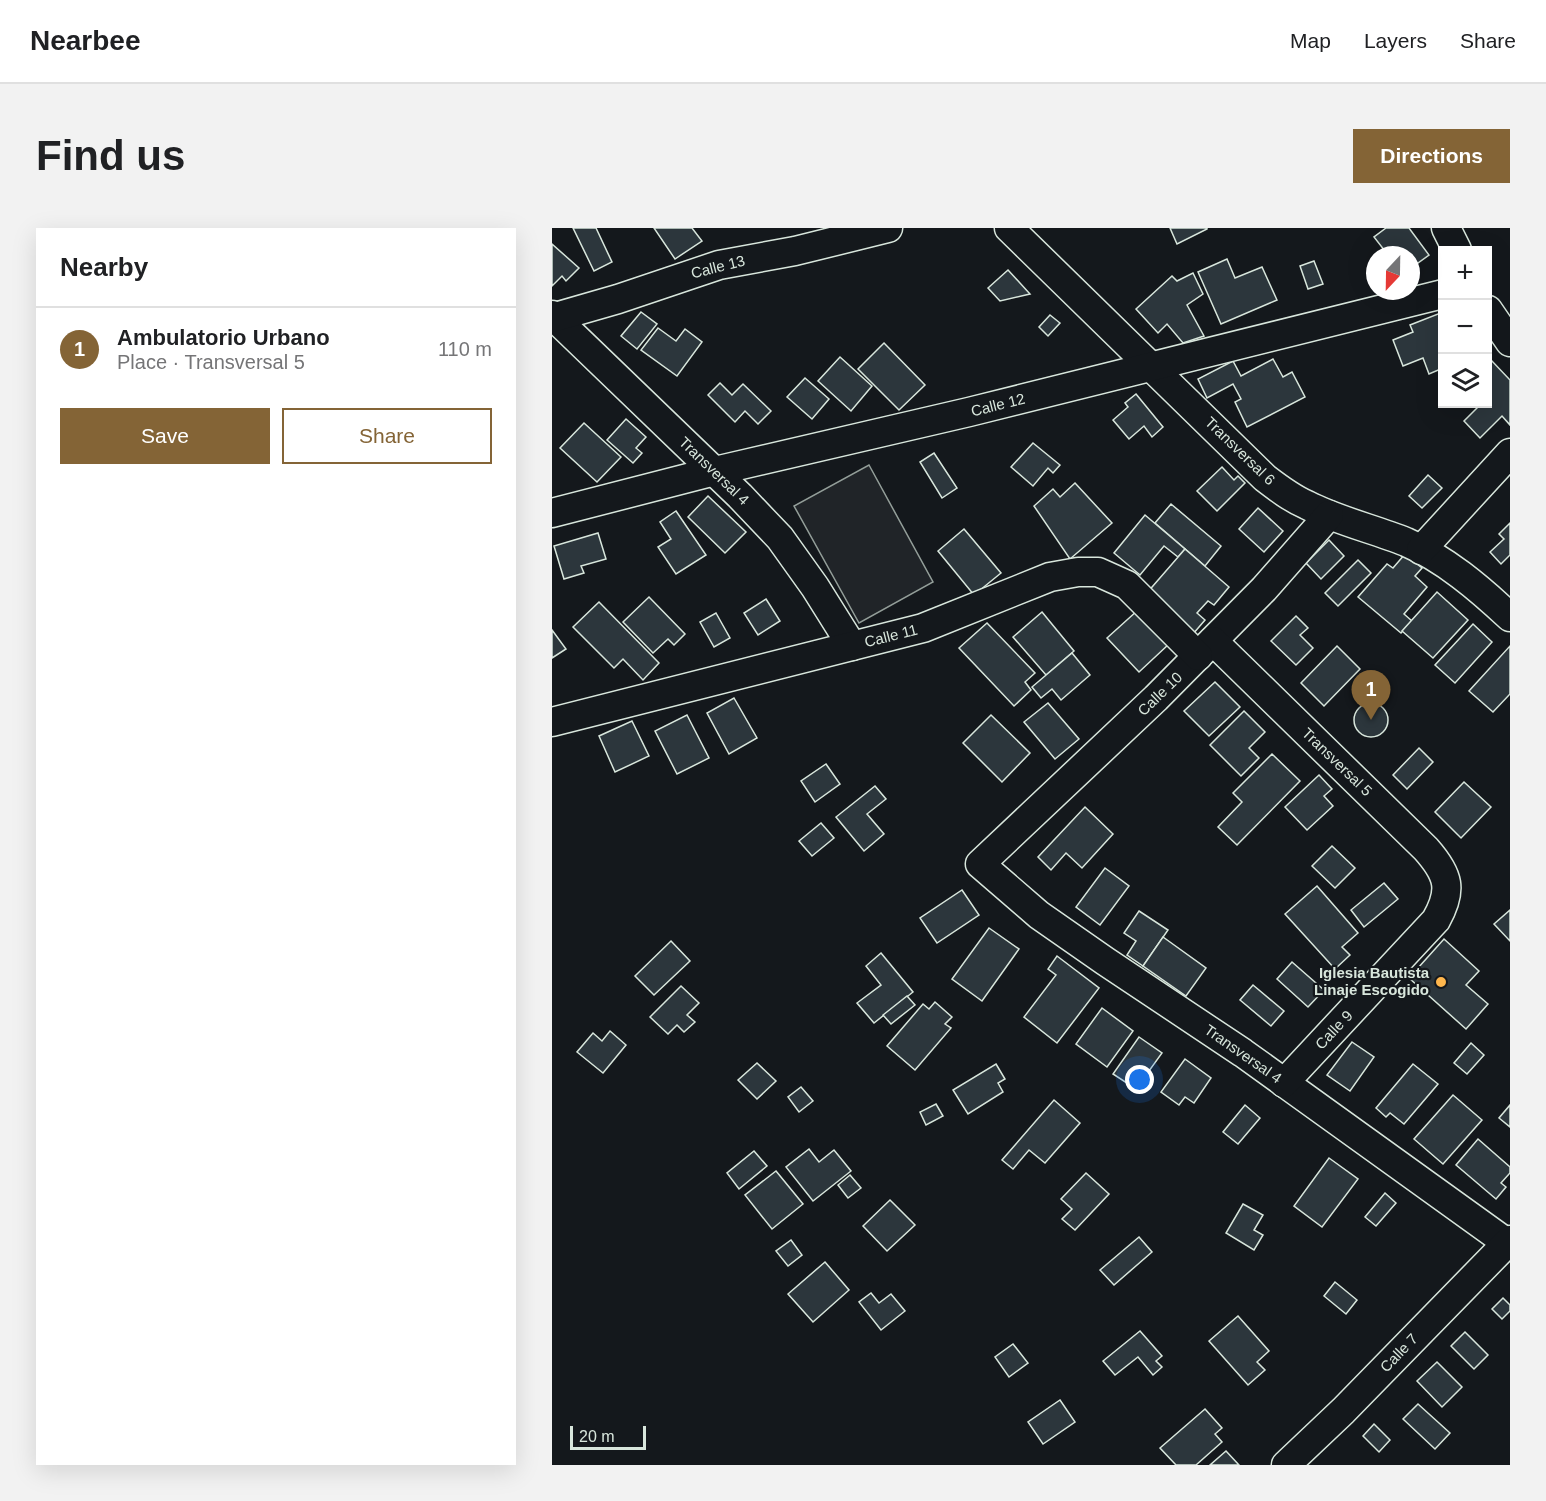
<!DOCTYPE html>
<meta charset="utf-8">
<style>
:root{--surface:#fff;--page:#f2f2f2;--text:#202124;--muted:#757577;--line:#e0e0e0;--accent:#846436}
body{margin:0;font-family:Helvetica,sans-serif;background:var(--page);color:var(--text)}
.controls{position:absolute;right:18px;top:18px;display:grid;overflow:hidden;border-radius:0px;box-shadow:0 6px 24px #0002}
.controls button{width:54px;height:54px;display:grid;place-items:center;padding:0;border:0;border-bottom:2px solid var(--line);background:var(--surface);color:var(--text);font:30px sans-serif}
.compass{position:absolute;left:814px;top:18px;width:54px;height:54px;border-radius:50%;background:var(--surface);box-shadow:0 6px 24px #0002;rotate:202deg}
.scale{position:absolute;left:18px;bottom:15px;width:76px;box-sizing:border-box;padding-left:6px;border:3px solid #d8e6dc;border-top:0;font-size:16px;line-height:21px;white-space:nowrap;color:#d8e6dc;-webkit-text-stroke:4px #14181c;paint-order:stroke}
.you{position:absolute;left:588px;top:852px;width:21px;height:21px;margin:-15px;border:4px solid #fff;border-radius:50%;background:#1a73e8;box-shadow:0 0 0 9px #1a73e833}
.badge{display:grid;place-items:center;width:39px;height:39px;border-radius:50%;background:var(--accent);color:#fff;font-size:20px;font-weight:700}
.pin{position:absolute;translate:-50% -50px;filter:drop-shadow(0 2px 3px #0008)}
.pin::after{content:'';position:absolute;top:32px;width:21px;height:18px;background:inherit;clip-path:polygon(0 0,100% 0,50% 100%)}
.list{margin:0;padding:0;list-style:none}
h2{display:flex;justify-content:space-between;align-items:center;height:78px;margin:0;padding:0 24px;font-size:26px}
h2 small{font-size:20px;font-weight:400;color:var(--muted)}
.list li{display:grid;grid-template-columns:39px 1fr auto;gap:18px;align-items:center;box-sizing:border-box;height:84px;padding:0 24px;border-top:2px solid var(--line)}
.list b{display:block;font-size:22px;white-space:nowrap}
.list p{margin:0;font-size:20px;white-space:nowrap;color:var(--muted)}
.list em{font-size:20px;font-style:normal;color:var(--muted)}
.actions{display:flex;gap:12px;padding:18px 24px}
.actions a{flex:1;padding:14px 0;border:2px solid var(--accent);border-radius:0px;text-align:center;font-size:21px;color:var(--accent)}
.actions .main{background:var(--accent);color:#fff}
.icon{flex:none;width:33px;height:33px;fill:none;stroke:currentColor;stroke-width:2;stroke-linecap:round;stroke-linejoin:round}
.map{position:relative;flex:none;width:958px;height:1237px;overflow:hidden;border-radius:0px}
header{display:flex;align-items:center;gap:36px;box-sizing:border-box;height:84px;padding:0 30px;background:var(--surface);border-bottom:2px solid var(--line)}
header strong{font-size:28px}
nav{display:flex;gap:33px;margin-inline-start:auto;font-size:21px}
.intro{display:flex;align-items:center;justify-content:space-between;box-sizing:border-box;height:144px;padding:0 36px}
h1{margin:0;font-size:42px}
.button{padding:15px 27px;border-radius:0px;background:var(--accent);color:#fff;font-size:21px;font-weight:700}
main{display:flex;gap:36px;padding:0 36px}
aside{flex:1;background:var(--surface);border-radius:0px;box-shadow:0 6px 24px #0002}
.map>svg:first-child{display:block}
</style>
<header>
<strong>Nearbee</strong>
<nav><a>Map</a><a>Layers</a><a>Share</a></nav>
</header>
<div class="intro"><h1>Find us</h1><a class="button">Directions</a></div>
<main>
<aside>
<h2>Nearby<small></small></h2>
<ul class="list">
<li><span class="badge">1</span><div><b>Ambulatorio Urbano</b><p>Place · Transversal 5</p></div><em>110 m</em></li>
</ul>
<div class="actions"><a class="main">Save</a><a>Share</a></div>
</aside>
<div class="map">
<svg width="958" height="1237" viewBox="0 0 958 1237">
<rect width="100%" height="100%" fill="#14181c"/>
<!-- green -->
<polygon fill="#202428" stroke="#939e99" stroke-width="1.5" points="317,237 381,354 307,395 242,278"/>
<!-- building -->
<g fill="#2c363c" stroke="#d8e6dc" stroke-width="1.5">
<polygon points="21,0 44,0 60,34 42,43"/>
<polygon points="102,0 140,0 150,13 123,31"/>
<polygon points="618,0 655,0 655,1 625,16"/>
<polygon points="834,0 857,0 877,27 859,40 859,27 836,27 822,9"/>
<polygon points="0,16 27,40 14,53 10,48 0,58"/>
<polygon points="675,31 683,50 710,39 725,72 669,96 646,44"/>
<polygon points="762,33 771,56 756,61 748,38"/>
<polygon points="456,42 478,66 448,73 436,60"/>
<polygon points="641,45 651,66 635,77 652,108 631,115 615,96 606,105 584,81 620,48 625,53"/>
<polygon points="89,84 105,96 85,121 69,108"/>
<polygon points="891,84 891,140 877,146 871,130 851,138 841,112 861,104 858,97"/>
<polygon points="498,87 508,95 496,108 487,99"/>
<polygon points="106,100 124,113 133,101 150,114 125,148 89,122"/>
<polygon points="332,115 373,157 347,182 306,141"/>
<polygon points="288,129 320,158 299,183 266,153"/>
<polygon points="721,131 731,149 740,144 753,169 695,199 683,174 689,171 681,156 655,170 646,151 681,133 689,148"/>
<polygon points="939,132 958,152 958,197 950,188 928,210 912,193 928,177 926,176 936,176 936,136"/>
<polygon points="253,150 277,171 260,191 235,169"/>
<polygon points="168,155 180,167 191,156 219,183 206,196 193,183 183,194 156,167"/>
<polygon points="584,166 611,199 600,209 592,198 577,211 561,192 576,179 573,175"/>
<polygon points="74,191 94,209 84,220 90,225 81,235 55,212"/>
<polygon points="32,195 69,229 45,254 8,220"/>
<polygon points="481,215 508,237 501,245 496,240 481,258 459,239"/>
<polygon points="382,225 405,260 390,270 368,234"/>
<polygon points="670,239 682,252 686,248 693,255 665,283 645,263"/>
<polygon points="876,247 890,260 870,280 857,268"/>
<polygon points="523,255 560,295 518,331 482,278 501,261 508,269"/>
<polygon points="156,268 194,304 173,325 136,289"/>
<polygon points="619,276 669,318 653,338 603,295"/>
<polygon points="706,280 731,303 712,324 687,301"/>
<polygon points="124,283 154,327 124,346 106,319 119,311 108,294"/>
<polygon points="593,287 633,321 626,329 612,318 588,347 562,325"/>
<polygon points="958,295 958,327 949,336 938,324 952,311 947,306"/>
<polygon points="412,301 449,345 422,367 386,323"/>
<polygon points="46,305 54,331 29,338 32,345 12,351 2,318"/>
<polygon points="777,312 792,328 769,351 754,335"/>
<polygon points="633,321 677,359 662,377 656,373 645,385 653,392 641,406 594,366"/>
<polygon points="853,326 870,340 863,348 875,359 852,386 860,393 849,405 806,369 835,336 841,340"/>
<polygon points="806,332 819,345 786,378 773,365"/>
<polygon points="885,364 916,392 881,430 850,403"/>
<polygon points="97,369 133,406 122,417 116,411 101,425 71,394"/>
<polygon points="214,371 228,393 206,407 192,385"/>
<polygon points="47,374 107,435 91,452 71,431 62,440 21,399"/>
<polygon points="586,382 617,416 587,444 555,410"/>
<polygon points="490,384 522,423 494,447 461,409"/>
<polygon points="164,385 178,410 162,419 148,394"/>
<polygon points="744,388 756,400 748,407 761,420 744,437 719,413"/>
<polygon points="435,395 483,445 473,454 479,462 462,478 407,420"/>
<polygon points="921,396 940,414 903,455 883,437"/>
<polygon points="0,402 14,421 0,430"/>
<polygon points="785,418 808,441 772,478 749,455"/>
<polygon points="958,418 958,466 941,484 917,463"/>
<polygon points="520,425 538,447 509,472 500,461 489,470 480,459"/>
<polygon points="663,454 688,479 657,508 632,483"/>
<polygon points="182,470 205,510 177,526 155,485"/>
<polygon points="496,475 527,511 503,531 472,494"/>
<circle cx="819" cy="492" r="17"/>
<polygon points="692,483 713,504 697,520 707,530 689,548 658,517"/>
<polygon points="135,487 157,530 125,546 103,503"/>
<polygon points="439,487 478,525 450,554 411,515"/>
<polygon points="80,493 97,528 63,544 47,508"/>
<polygon points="867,520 881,534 855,561 841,547"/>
<polygon points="720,526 748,553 685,617 666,599 690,574 681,565"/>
<polygon points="274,536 288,556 263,574 249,553"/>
<polygon points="767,547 780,561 772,568 781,578 755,602 733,579"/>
<polygon points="912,554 939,579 909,610 883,584"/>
<polygon points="323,558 334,571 315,586 332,606 312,623 284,589"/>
<polygon points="533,579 561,606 530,640 514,625 499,642 486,629"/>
<polygon points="269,595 282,610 260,628 247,613"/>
<polygon points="780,618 803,640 783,660 760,638"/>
<polygon points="553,640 577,658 548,697 524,679"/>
<polygon points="832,655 846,671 812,699 799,682"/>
<polygon points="765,658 806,705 790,719 798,727 783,741 733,686"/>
<polygon points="410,662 427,687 385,715 368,690"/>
<polygon points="958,682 958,713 942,696"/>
<polygon points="587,683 616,702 591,738 575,727 584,713 572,705"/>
<polygon points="437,700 467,721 430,773 400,751"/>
<polygon points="611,709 654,740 634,768 591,738"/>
<polygon points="892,711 927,743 914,757 936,776 914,801 857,750"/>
<polygon points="119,713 138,733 102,767 83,748"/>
<polygon points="329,725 361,764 322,795 305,775 329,757 314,738"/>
<polygon points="505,728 547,760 505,815 472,789 504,747 496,741"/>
<polygon points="740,734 772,762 756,779 725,751"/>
<polygon points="701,757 732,783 719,798 688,772"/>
<polygon points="129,758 147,775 135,787 143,794 132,804 125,797 116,806 98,789"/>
<polygon points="355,768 363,777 339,796 331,787"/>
<polygon points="383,774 400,789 393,796 399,800 363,842 335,818 371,776 377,781"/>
<polygon points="550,780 581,803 555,839 524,816"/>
<polygon points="58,803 74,817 51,845 25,824 41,805 50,813"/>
<polygon points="587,809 610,825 584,861 561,846"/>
<polygon points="800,814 822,829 798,863 775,847"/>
<polygon points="919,815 932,827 915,846 902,835"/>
<polygon points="633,831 659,850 642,875 633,869 627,877 609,864"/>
<polygon points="205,835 224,853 205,871 186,852"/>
<polygon points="444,836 453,851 446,855 451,864 416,886 401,862"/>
<polygon points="861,836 886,856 852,896 838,885 834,889 824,880"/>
<polygon points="249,859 261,873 247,884 236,869"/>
<polygon points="901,867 930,892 891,936 862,911"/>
<polygon points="502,872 528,895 493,935 477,922 461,941 450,932"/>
<polygon points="384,876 391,888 374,897 368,884"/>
<polygon points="693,877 708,890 686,916 671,904"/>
<polygon points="958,877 958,899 947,890"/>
<polygon points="926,911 958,939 958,945 949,955 954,959 944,971 904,937"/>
<polygon points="257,921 267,934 282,922 299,943 261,973 234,939"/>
<polygon points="202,923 215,938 187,961 175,945"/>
<polygon points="777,930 806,951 770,999 742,978"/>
<polygon points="224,943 251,976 220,1001 193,967"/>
<polygon points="534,945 557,966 523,1002 510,991 520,981 509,971"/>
<polygon points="298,947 309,960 296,970 286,957"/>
<polygon points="833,965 844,975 824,998 813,989"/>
<polygon points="338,972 363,997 335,1023 311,998"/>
<polygon points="691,976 711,987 702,1002 711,1007 702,1022 674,1005"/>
<polygon points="587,1009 600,1024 562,1057 548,1042"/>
<polygon points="239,1012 250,1027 236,1038 224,1023"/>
<polygon points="273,1034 297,1062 261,1094 236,1066"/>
<polygon points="783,1054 805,1072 794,1086 772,1068"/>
<polygon points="319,1065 327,1075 339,1066 353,1083 329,1102 307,1074"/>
<polygon points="951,1070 958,1077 958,1083 950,1091 940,1081"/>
<polygon points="686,1088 717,1123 705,1134 713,1142 696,1157 657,1113"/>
<polygon points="588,1103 610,1128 604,1133 610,1139 601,1147 586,1129 563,1147 551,1133"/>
<polygon points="913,1104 936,1127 922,1141 899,1118"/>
<polygon points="461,1116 476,1135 457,1149 443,1129"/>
<polygon points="885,1134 910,1159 890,1179 865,1153"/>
<polygon points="508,1172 523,1194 491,1216 476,1194"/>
<polygon points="866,1176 898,1205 883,1221 851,1191"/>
<polygon points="653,1181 670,1200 663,1206 670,1214 644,1237 624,1237 608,1220"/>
<polygon points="822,1196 838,1212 827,1224 811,1208"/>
<polygon points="674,1223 687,1237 658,1237"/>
</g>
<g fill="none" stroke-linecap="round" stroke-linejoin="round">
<defs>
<g id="minor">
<path d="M457 0 713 250C726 260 739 270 755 277 786 293 822 301 854 314 893 331 927 360 958 389"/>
<polyline points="894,0 905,22"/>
<polyline points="936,82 958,114"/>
<polyline points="0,87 188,268 228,310 263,359 300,418"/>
<polyline points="0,90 66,71 167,37 243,23 336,0"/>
<polyline points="0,285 163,243 417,184 891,66"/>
<polyline points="777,287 712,361 604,470 428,636 487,687 553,733 691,825 955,1015"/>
<polyline points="869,322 958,225"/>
<path d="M661 413 874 621C897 647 901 662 884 692L732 855"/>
<polyline points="0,494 371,400 498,349 526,344 546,344 575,357 646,428"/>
<polyline points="734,1237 791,1183 958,1012"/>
</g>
</defs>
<!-- minor casing -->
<use href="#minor" stroke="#d8e6dc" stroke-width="31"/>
<!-- minor -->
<use href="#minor" stroke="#14181c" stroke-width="28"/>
</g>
<!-- markers -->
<circle fill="#ffb74d" stroke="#14181c" stroke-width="2" cx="889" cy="754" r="6"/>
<g text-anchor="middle" stroke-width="4.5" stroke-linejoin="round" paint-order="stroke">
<!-- street labels -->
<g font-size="15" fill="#d8e6dc" stroke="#14181c">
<text transform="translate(166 39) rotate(-14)" y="5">Calle 13</text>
<text transform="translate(446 177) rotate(-14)" y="5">Calle 12</text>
<text transform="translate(688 223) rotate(44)" y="5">Transversal 6</text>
<text transform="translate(162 243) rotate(44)" y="5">Transversal 4</text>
<text transform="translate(339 408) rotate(-14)" y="5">Calle 11</text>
<text transform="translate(608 466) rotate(-44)" y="5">Calle 10</text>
<text transform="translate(785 534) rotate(44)" y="5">Transversal 5</text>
<text transform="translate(782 802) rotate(-47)" y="5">Calle 9</text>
<text transform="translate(691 826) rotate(35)" y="5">Transversal 4</text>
<text transform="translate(847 1125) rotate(-46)" y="5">Calle 7</text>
</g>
<!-- poi labels -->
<g font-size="15" font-weight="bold" fill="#d8e6dc" stroke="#14181c" text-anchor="end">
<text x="877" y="750">Iglesia Bautista<tspan x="877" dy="17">Linaje Escogido</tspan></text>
</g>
</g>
</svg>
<div class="controls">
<button>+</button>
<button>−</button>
<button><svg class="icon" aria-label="layers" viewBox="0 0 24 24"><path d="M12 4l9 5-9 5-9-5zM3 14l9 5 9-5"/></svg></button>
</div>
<svg class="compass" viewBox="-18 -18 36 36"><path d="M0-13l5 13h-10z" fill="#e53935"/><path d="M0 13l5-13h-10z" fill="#757577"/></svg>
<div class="scale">20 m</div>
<div class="you"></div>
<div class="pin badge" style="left:819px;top:492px">1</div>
</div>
</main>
